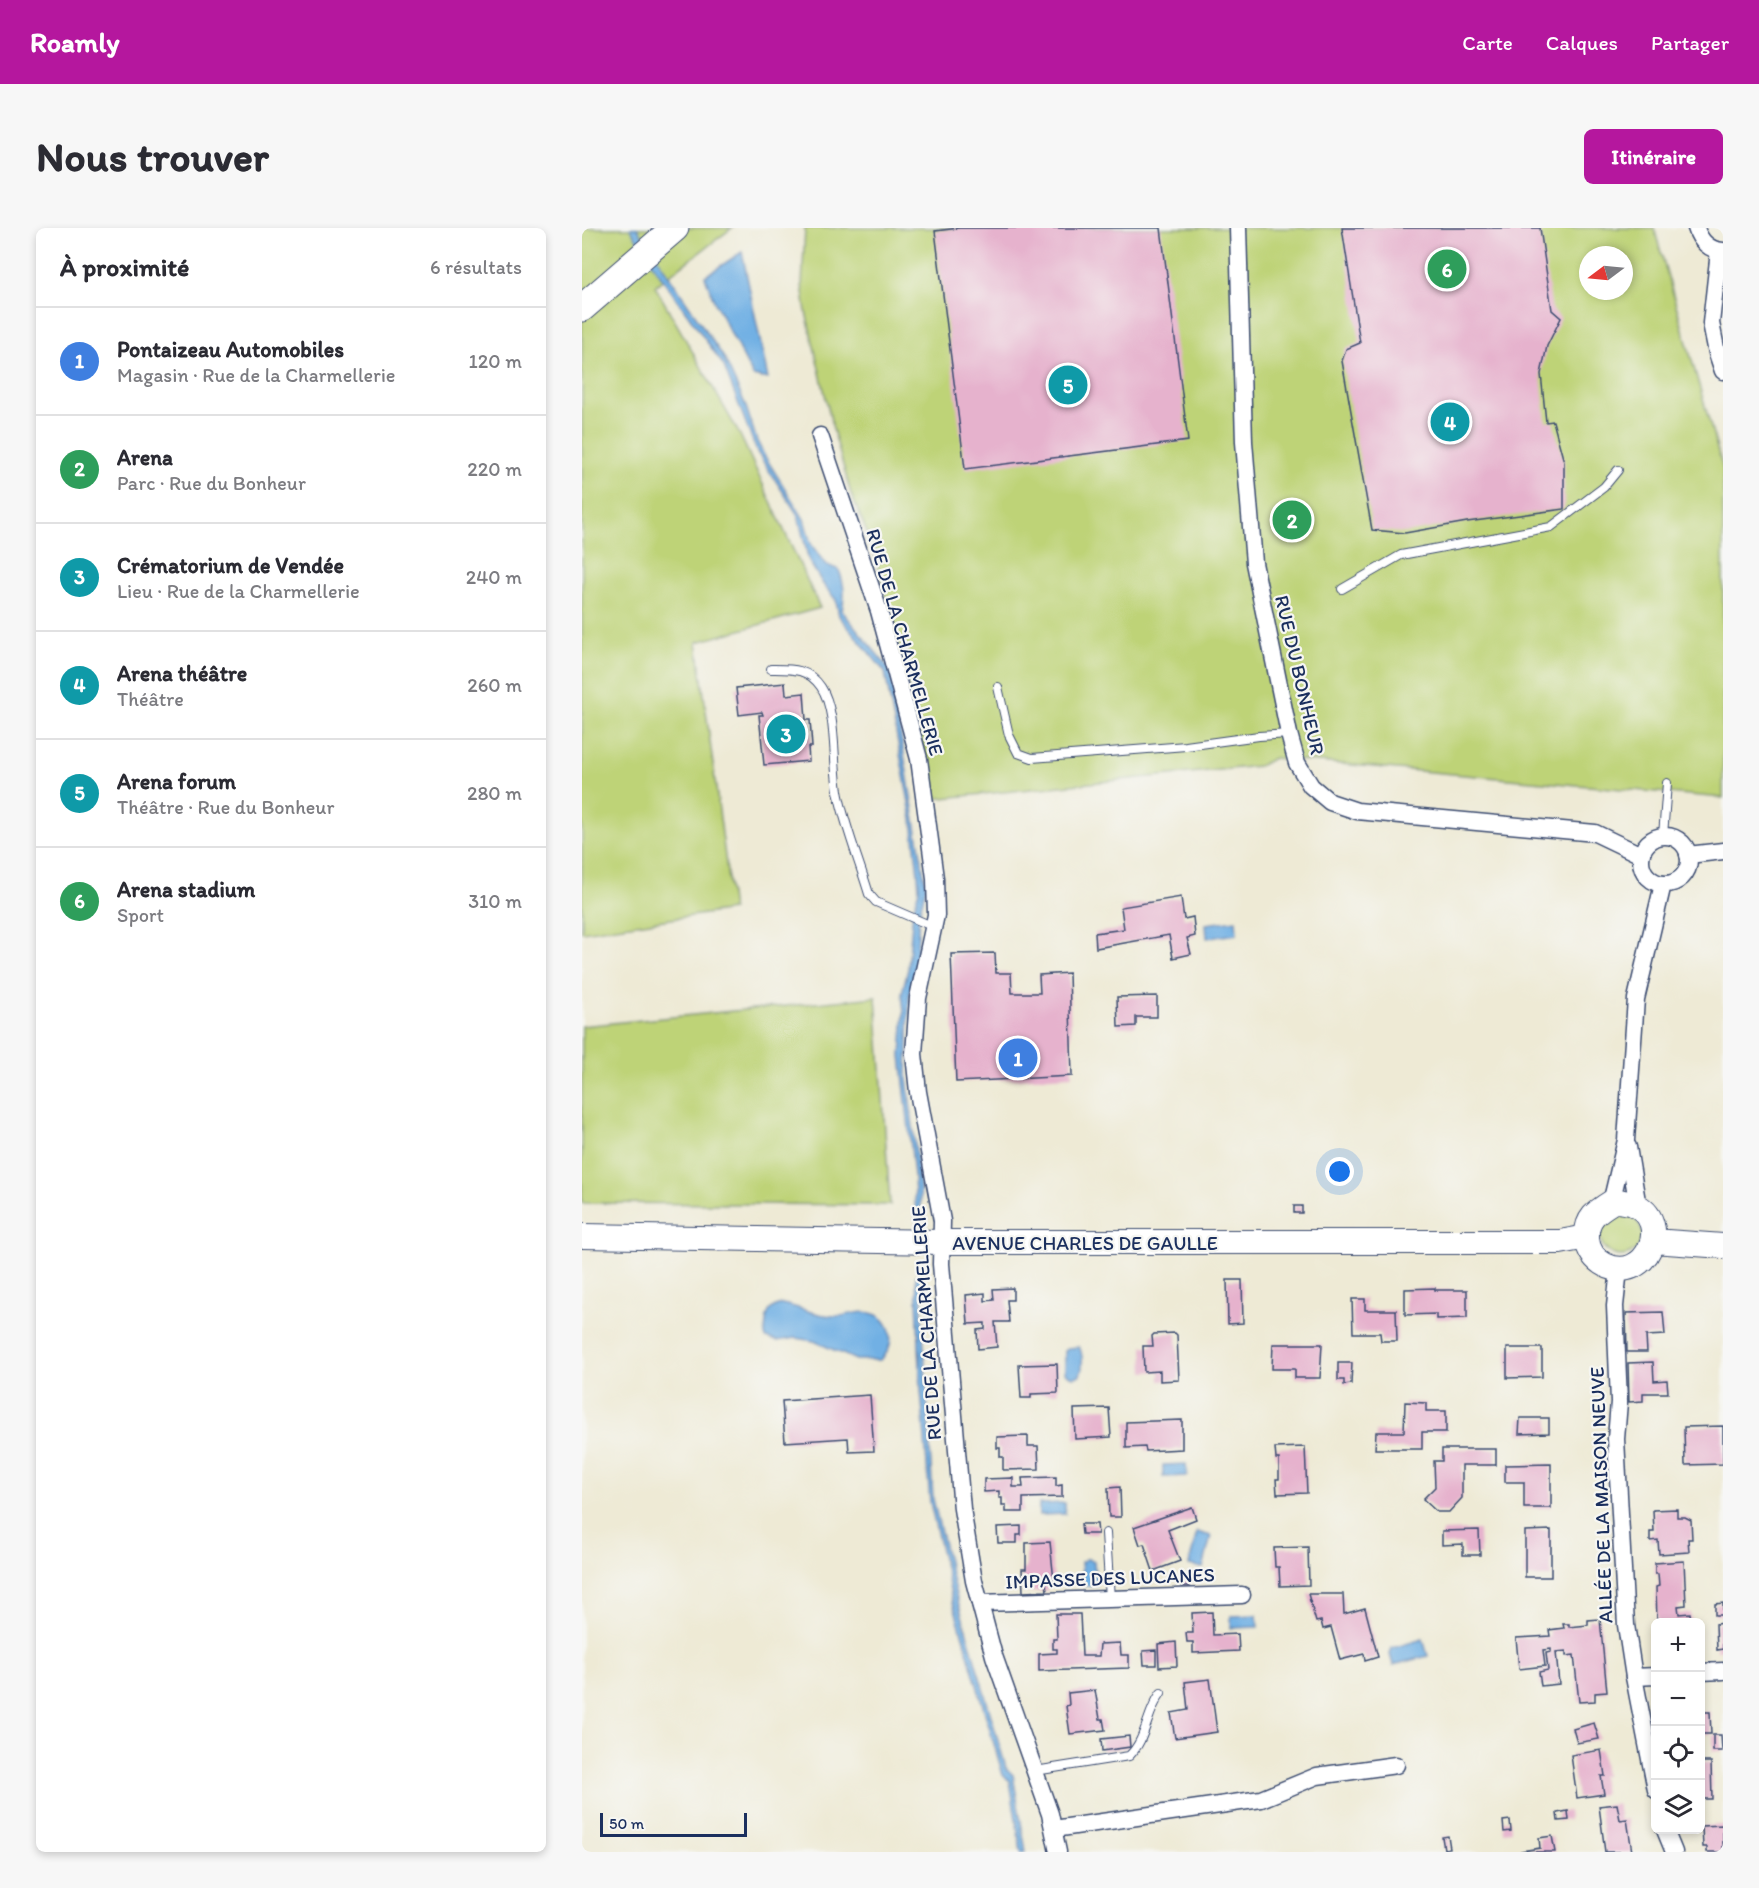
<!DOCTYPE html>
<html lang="fr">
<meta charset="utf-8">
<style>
:root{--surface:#fff;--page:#f7f7f7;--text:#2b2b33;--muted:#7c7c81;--line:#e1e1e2;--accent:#b5179e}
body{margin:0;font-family:Itim,sans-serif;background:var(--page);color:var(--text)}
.controls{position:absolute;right:18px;bottom:18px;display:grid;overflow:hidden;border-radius:9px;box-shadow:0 3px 9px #0003}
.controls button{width:54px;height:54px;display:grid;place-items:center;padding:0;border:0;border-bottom:2px solid var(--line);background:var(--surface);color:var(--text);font:30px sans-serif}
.compass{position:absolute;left:997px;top:18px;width:54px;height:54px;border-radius:50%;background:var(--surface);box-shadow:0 3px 9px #0003;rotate:254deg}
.scale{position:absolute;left:18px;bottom:15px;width:147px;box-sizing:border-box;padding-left:6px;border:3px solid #1b2f5e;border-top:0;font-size:16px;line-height:21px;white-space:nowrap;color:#1b2f5e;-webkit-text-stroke:4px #f6f6f2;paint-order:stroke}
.you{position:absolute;left:758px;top:944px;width:21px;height:21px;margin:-15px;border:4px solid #fff;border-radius:50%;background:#1a73e8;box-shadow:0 0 0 9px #1a73e833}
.badge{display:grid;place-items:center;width:39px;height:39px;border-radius:50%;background:var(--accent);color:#fff;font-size:20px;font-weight:700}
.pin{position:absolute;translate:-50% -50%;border:3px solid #fff;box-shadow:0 2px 6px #0006}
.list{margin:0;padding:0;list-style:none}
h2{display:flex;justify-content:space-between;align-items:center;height:78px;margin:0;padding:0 24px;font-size:26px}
h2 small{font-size:20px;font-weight:400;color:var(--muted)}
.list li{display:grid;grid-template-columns:39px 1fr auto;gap:18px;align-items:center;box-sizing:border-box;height:108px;padding:0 24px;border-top:2px solid var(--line)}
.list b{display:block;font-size:22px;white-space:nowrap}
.list p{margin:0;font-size:20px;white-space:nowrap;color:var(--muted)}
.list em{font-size:20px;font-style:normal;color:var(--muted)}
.icon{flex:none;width:33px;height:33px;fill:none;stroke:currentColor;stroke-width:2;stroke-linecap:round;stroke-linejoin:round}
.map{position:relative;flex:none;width:1141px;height:1624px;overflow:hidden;border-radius:9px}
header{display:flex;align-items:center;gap:36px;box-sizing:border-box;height:84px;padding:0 30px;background:var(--accent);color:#fff}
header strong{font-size:28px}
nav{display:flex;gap:33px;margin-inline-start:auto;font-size:21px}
.intro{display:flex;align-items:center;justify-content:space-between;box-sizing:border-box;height:144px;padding:0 36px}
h1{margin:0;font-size:42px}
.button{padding:15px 27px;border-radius:9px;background:var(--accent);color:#fff;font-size:21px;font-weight:700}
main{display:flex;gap:36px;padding:0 36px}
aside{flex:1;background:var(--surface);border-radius:9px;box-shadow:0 3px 9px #0003}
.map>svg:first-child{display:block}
</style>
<header>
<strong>Roamly</strong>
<nav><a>Carte</a><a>Calques</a><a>Partager</a></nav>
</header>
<div class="intro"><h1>Nous trouver</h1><a class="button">Itinéraire</a></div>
<main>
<aside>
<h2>À proximité<small>6 résultats</small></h2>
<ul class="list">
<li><span class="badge" style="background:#3f7fe0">1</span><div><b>Pontaizeau Automobiles</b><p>Magasin · Rue de la Charmellerie</p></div><em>120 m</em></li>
<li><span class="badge" style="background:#2e9e5b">2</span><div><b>Arena</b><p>Parc · Rue du Bonheur</p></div><em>220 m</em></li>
<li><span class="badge" style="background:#0f9aa8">3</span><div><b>Crématorium de Vendée</b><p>Lieu · Rue de la Charmellerie</p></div><em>240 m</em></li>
<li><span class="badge" style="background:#0f9aa8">4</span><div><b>Arena théâtre</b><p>Théâtre</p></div><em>260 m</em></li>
<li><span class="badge" style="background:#0f9aa8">5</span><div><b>Arena forum</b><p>Théâtre · Rue du Bonheur</p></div><em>280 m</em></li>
<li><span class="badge" style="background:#2e9e5b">6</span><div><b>Arena stadium</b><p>Sport</p></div><em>310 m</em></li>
</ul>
</aside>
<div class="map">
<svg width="1141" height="1624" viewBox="0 0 1141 1624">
<rect width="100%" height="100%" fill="#f6f6f2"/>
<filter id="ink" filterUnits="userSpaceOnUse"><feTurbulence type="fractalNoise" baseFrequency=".0167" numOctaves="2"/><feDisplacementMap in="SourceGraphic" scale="12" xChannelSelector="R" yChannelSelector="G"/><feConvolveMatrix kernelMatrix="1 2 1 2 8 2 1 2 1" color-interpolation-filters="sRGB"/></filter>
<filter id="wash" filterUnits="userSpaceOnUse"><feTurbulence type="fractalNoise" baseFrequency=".008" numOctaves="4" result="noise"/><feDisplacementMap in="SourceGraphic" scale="24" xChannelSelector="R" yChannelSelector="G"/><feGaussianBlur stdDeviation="1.35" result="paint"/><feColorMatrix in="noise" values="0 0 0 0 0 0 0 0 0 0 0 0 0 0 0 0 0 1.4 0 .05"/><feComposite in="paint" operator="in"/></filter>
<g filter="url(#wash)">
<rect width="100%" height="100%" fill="#eeead5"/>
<!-- green -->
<g fill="#bed377" stroke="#6c816a" stroke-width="1.5" fill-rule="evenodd">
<polygon points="0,0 150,0 73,58 158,207 238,380 115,414 150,682 0,704"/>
<path d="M223 0H1072L1141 241V570L692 530 677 538 351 571 333 478 290 317 269 266 251 201 224 84 220 57ZM1006 27H1042V63H1006Z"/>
<polygon points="294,769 308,977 0,975 0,798"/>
<circle cx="1039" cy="1007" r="21"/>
</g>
<!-- water -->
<g fill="#71b0e4" stroke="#4670a1" stroke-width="1.5">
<path d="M48 0H55L142 130 163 176 175 213 182 227 222 291 229 316 243 336 257 342C263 359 263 366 260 383L308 442 344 659 337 686 335 724 327 770 326 815 325 849 338 958 339 993 334 992 332 947 319 827 322 784 320 765 326 741 331 683 337 662 336 646 330 591 303 444 257 388 254 372 241 356 227 333 216 287 175 224 142 138 68 33Z"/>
<polygon points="160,24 186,151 171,148 132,73 123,48"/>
<polygon points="654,692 655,706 625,710 624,696"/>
<polygon points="334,1047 339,1047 340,1086 351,1271 373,1363 424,1540 431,1547 444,1624 439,1624 428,1553 421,1547 371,1374 348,1274 339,1162"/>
<path d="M200 1076C218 1079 236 1089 255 1088 267 1088 280 1081 292 1086 312 1092 314 1120 298 1132H274L232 1113 213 1110 195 1113 184 1110 183 1107C184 1092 183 1079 200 1076Z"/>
<path d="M497 1119C501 1125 501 1140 498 1147 492 1150 488 1149 483 1144V1122L486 1120Z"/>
<polygon points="604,1236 605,1248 581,1249 581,1237"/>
<polygon points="483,1275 483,1286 457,1287 457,1276"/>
<polygon points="615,1304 629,1308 621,1340 607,1337"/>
<polygon points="503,1331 506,1331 512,1334 514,1357 501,1358 499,1334 502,1334"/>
<polygon points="675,1387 676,1399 649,1400 649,1388"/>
<polygon points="841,1411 846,1428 811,1437 808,1426 810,1420"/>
</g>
<g id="blocks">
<!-- building -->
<g fill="#e6b2cd">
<polygon points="377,0 579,0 606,213 383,241 353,3"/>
<polygon points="760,0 958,0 970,82 979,90 965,118 959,146 964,194 971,193 982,234 982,281 885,294 823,305 790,302 760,133 764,121 778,115"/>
<polygon points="203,455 204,467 222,465 224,492 228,492 230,519 226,519 227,533 182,537 177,487 181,487 180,484 157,487 154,460"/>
<polygon points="599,669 602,691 611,689 613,708 605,710 609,726 591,730 587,707 514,720 513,705 542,701 539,679"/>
<polygon points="413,725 414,745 429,745 430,765 458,765 457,747 487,745 490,848 374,854 369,726"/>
<polygon points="575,768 575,789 554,789 554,798 536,799 535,769"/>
<rect x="712" y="978" width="8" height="7"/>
<polygon points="645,1052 660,1052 661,1095 646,1096"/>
<polygon points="431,1060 431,1072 425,1072 427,1094 413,1094 415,1119 396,1121 395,1102 403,1101 403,1095 386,1096 384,1067 403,1065 403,1073 412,1072 411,1061"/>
<polygon points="853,1060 853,1062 885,1062 885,1090 854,1091 854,1086 823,1087 823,1061"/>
<polygon points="770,1071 783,1071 783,1082 814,1082 815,1113 799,1113 798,1105 771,1105"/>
<polygon points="1081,1084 1083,1107 1064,1108 1065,1124 1045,1124 1044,1085"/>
<polygon points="593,1105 595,1107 597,1152 578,1153 578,1143 562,1144 561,1118 571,1118 570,1108 572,1106"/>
<polygon points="691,1116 740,1116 738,1150 713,1150 713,1141 690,1141"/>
<polygon points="925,1120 960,1120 960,1149 925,1150"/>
<polygon points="1071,1134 1072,1153 1085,1152 1086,1165 1061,1165 1061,1173 1047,1174 1046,1135"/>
<polygon points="756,1135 770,1135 769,1156 762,1157 762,1152 756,1152"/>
<polygon points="475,1136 476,1165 449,1166 449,1170 439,1170 437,1137"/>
<polygon points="288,1167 292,1223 267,1224 266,1210 203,1214 200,1173"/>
<polygon points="823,1174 844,1175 844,1183 864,1183 864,1204 840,1204 840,1221 793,1221 794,1204 822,1204"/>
<polygon points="527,1180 529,1209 493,1211 492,1181"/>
<polygon points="938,1190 967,1190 967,1205 937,1206"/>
<polygon points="600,1192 600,1221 564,1223 563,1219 544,1220 544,1194"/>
<polygon points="1141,1198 1141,1236 1103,1237 1102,1199"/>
<polygon points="446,1208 446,1218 456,1218 457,1241 421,1242 421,1229 418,1229 418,1220 415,1220 415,1209"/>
<polygon points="723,1219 725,1265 695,1266 694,1251 697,1251 697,1231 694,1231 693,1220"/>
<polygon points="860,1221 914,1221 914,1237 880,1237 880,1270 867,1284 855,1284 841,1271 853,1259 852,1233 860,1233"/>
<polygon points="969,1236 969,1280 942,1280 942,1254 923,1254 923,1237"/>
<polygon points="474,1249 474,1258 480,1257 480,1269 441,1270 441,1284 424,1284 424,1277 420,1277 420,1270 417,1270 417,1263 402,1264 402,1251 431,1250 431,1259 441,1259 440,1250"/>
<polygon points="538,1259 539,1289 527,1289 526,1260"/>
<polygon points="610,1279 614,1291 586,1302 598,1333 571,1343 562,1316 558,1317 552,1299"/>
<polygon points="1095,1281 1095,1289 1103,1289 1109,1292 1110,1311 1106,1311 1107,1324 1077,1326 1076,1312 1068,1313 1068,1304 1072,1304 1071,1282"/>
<polygon points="499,1296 515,1296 516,1306 500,1306"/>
<polygon points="439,1298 439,1307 435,1307 435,1315 416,1315 415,1299"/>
<polygon points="897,1302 898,1327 881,1327 881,1316 860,1317 860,1303"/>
<polygon points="969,1302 969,1349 943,1349 943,1303"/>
<polygon points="468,1314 472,1353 464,1354 465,1363 441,1364 440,1341 444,1341 444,1315"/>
<polygon points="726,1319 727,1357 698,1358 697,1339 693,1339 692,1320"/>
<polygon points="1102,1333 1104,1377 1096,1378 1097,1386 1108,1385 1109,1394 1075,1394 1074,1359 1077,1358 1076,1346 1073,1346 1073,1335"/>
<rect x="600" y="1351" width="8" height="7"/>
<polygon points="726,1366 761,1366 762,1386 783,1380 796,1429 783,1433 782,1426 758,1432 749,1399 741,1401 739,1393 734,1394"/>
<polygon points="1141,1375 1141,1387 1133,1387 1133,1376"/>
<polygon points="630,1384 631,1407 656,1406 657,1423 611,1425 611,1414 605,1414 604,1405 611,1405 610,1385"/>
<polygon points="474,1386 498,1386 500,1428 517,1428 518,1416 538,1415 539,1427 547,1427 547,1440 457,1443 457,1426 475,1425 475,1421 471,1421 471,1411 475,1411"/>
<polygon points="1018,1391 1025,1464 1013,1465 1013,1473 997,1474 992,1427 984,1428 984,1423 974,1424 977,1456 959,1458 957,1444 966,1442 964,1425 969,1424 969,1421 961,1422 963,1438 937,1441 934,1410 968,1408 967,1402 982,1400 981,1396 987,1396 987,1399 1006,1397 1006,1392"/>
<polygon points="1141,1395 1141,1421 1135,1422 1134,1396"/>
<polygon points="594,1414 595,1438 577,1439 576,1416"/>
<polygon points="574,1422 574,1437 562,1437 561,1423"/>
<polygon points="628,1451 635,1504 593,1510 589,1485 606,1482 603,1454"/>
<polygon points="513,1462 518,1491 521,1491 523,1502 488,1506 484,1478 487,1477 486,1465"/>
<polygon points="1119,1484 1128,1484 1129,1506 1119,1506"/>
<polygon points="1012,1495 1017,1511 995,1515 991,1501"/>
<polygon points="1131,1507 1139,1507 1140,1523 1131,1523"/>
<polygon points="547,1508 548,1519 520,1523 519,1511"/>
<polygon points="1019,1522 1023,1548 1019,1548 1022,1566 995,1570 989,1527"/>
<polygon points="1119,1534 1129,1534 1130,1571 1119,1571"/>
<polygon points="1035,1576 1038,1592 1045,1591 1050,1624 1023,1624 1017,1578"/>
<polygon points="986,1583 987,1592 976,1593 975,1585"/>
<polygon points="928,1592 929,1603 922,1604 921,1593"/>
<polygon points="1141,1597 1141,1624 1125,1624 1125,1619 1121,1619 1120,1598"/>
<polygon points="866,1608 868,1620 862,1621 860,1609"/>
<polygon points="970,1608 973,1624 939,1624 939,1623 958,1620 957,1610"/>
</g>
</g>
</g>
<g filter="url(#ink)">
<use href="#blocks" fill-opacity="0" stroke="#3b4b70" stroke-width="1.5"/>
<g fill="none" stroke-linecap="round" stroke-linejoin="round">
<defs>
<g id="service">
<polyline points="760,361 819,327 969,299 1022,259 1036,242"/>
<path d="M189 441C210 441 226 440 239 459 256 485 250 536 257 568 264 601 277 633 287 666L294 674 352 699"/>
<polyline points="416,459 427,507 436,525 450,530 604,518 677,508 707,506"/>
<polyline points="1081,608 1085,555"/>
<polyline points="524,1305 528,1371"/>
<path d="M453 1543 547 1528C565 1511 564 1485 579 1465"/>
</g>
<g id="minor">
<polyline points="656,0 662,214 672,335 707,506 715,535 729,558 748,574 775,583 1013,605 1059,627"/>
<path d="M1114 0C1118 13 1127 22 1141 23"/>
<polyline points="1137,23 1129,95 1135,125 1141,143"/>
<polyline points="238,208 297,383 337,531 353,650 354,687 336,770 332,826 336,864 360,993 359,1036 380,1281 392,1353 412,1428 468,1586 476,1624"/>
<circle cx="1083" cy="632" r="24"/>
<polyline points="1106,627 1141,623"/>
<polyline points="1046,919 1056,979"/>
<polyline points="1029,975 1044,912 1054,771 1081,656"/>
<polyline points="1037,1041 1033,1078 1037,1174 1034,1211 1044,1397 1052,1449 1074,1562"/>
<polyline points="398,1375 660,1367"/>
<polyline points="1118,1444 1141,1443"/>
<polyline points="1052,1449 1074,1448"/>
<polyline points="472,1601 679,1571 735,1548 814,1537"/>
<polyline points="1083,1602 1092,1624"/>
</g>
<g id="secondary">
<path d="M1033 972C1038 974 1046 974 1051 976 1092 993 1064 1057 1023 1037 1013 1032 1006 1022 1005 1011 1003 989 1017 982 1033 972Z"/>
<polyline points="0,1008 360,1014 978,1014 1005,1009"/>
<polyline points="1071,1013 1141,1018"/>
</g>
<polyline id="primary" points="0,80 93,0"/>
</defs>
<!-- service casing -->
<use href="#service" stroke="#3b4b70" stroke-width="10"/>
<!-- minor casing -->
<use href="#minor" stroke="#3b4b70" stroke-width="19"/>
<!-- secondary casing -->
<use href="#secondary" stroke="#3b4b70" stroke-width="26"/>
<!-- primary casing -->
<use href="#primary" stroke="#3b4b70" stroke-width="29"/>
<!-- service -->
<use href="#service" stroke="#fff" stroke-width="8"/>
<!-- minor -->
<use href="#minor" stroke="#fff" stroke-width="16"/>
<!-- secondary -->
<use href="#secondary" stroke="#fff" stroke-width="24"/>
<!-- primary -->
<use href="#primary" stroke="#fff" stroke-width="27"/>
</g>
</g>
<g text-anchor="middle" stroke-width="4.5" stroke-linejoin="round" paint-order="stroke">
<!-- street labels -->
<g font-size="20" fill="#1b2f5e" stroke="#f6f6f2">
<text transform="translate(323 414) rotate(74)" y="7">RUE DE LA CHARMELLERIE</text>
<text transform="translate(718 447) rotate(77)" y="7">RUE DU BONHEUR</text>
<text x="503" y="1022">AVENUE CHARLES DE GAULLE</text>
<text transform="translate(344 1095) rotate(-94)" y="7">RUE DE LA CHARMELLERIE</text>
<text transform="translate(1019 1267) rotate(-92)" y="7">ALLÉE DE LA MAISON NEUVE</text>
<text transform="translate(528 1350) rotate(-2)" y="7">IMPASSE DES LUCANES</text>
</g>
</g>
</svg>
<div class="controls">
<button>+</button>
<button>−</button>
<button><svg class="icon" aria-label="locate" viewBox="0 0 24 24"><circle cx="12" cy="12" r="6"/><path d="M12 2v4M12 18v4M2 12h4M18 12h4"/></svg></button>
<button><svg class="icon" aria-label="layers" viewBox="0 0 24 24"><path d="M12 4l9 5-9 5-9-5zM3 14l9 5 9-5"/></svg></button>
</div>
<svg class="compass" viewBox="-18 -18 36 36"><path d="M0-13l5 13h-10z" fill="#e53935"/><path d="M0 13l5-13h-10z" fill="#7c7c81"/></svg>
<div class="scale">50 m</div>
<div class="you"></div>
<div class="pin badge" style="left:436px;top:830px;background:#3f7fe0">1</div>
<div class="pin badge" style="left:710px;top:292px;background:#2e9e5b">2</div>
<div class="pin badge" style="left:204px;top:506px;background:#0f9aa8">3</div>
<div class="pin badge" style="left:868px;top:194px;background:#0f9aa8">4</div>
<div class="pin badge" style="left:486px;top:157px;background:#0f9aa8">5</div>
<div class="pin badge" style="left:865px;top:41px;background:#2e9e5b">6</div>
</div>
</main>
